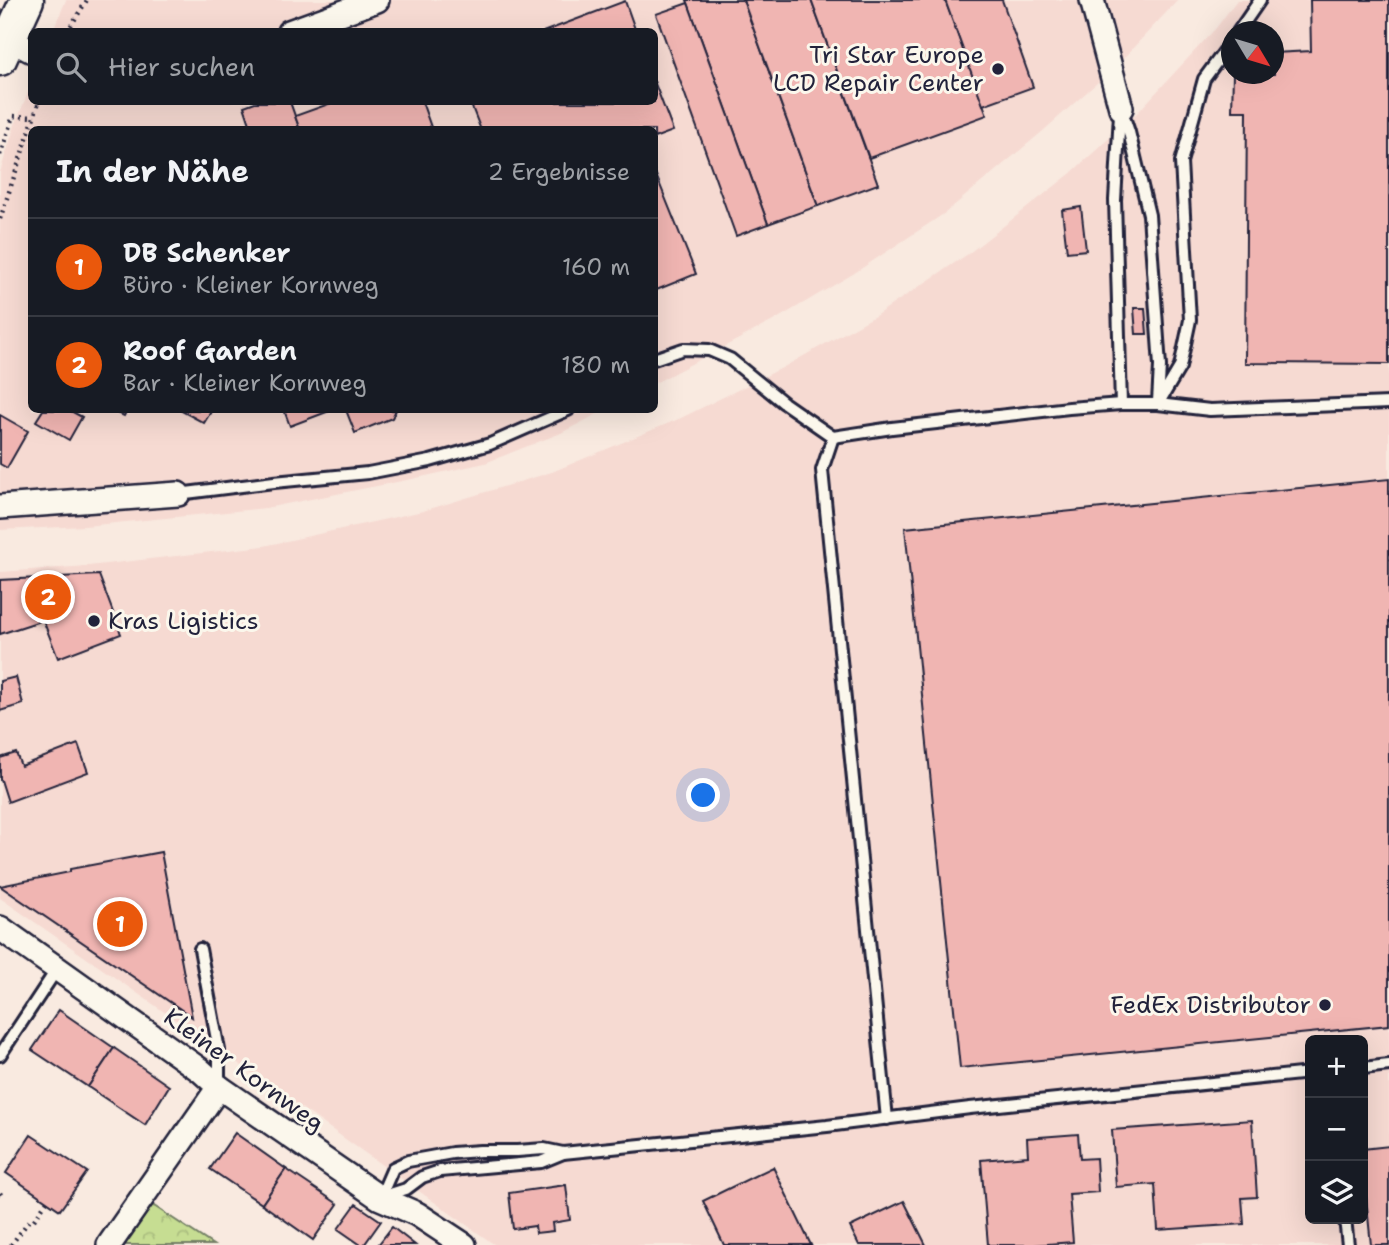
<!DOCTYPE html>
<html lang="de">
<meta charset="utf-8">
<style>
:root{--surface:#171b24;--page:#242831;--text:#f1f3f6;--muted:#9ea1a6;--line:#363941;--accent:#ea580c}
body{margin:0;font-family:"Shantell Sans",sans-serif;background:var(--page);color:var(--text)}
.controls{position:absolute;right:21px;bottom:21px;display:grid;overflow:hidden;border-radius:10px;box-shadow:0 7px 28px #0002}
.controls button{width:63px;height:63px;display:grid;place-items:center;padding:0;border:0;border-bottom:2px solid var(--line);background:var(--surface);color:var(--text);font:35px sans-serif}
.compass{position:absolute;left:1221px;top:21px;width:63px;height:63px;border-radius:50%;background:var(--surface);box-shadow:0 7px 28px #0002;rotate:128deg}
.you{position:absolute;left:704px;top:796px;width:24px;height:24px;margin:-18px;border:5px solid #fff;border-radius:50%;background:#1a73e8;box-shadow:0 0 0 10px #1a73e833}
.badge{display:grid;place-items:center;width:46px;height:46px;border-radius:50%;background:var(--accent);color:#fff;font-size:23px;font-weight:700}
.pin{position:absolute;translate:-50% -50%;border:4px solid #fff;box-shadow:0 2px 7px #0006}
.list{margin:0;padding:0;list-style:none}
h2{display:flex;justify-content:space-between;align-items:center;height:91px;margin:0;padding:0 28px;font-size:30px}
h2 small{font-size:23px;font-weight:400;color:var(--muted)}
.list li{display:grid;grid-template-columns:46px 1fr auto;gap:21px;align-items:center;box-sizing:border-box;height:98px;padding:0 28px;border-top:2px solid var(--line)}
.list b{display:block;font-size:26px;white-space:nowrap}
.list p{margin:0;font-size:23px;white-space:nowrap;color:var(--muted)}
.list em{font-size:23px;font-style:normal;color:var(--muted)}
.icon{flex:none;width:38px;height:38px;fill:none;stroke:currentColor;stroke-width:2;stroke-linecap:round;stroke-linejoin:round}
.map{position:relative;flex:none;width:1389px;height:1245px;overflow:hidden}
.search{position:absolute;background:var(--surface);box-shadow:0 7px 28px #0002;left:28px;top:28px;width:630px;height:77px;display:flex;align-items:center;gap:18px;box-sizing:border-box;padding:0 24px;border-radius:10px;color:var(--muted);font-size:26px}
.panel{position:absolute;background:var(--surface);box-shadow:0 7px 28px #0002;left:28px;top:126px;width:630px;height:287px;border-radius:10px}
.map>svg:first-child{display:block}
</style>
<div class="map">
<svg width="1389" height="1245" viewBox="0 0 1389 1245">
<defs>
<pattern id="park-crowns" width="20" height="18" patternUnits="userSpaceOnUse" patternTransform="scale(1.75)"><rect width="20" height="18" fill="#c6dd92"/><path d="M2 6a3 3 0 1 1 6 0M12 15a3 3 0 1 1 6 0" fill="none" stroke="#aabd7f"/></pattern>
</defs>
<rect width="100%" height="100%" fill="#f9eae0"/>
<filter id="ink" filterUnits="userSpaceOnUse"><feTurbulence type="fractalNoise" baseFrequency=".0143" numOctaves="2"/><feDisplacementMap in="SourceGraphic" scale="14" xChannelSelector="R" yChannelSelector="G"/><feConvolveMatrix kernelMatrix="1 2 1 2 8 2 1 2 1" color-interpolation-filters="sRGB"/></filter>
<g filter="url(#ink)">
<!-- built -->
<g fill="#f6dad2" fill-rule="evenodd">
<polygon points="66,0 1178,0 1116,66 1043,131 945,213 853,274 773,321 655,383 654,130 32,130 32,410 605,410 561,433 485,463 412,479 266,508 85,526 0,530 0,172 15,125 31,85 32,102 654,102 654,32 53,31"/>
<path d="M1237 0H1389V1245H495L238 1063 0 898V572L88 566 264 546 423 511 552 472 681 418 782 368 875 316 968 254 1070 174 1139 111 1216 28ZM1232 32H1274V74H1232ZM1310 1040H1363V1219H1310Z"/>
</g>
<!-- park -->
<polygon fill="url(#park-crowns)" stroke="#748066" stroke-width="2" points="151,1204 213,1245 123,1245"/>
<!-- building -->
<g fill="#f0b5b2" stroke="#22223b" stroke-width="2">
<polygon points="687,0 743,0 818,206 768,224"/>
<polygon points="743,0 811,0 878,184 818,206"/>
<polygon points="811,0 945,0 987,115 869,158"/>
<polygon points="945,0 1002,0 1033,87 983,105"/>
<polygon points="1310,0 1389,0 1389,364 1245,363 1247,111 1232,111 1233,74 1274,74 1274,53 1311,51"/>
<polygon points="625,1 636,32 543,32"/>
<polygon points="688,3 768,224 736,236 656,14"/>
<polygon points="654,81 673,131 654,138 654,130 481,130 470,102 654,102"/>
<polygon points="255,102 290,102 300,130 252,130 244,106"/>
<polygon points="334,102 422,102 432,130 300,130 295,116"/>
<polygon points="654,170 696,274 654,291"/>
<polygon points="1081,207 1086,250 1067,252 1062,210"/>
<polygon points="1134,308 1145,308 1147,334 1136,334"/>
<polygon points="43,410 69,410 82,417 69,440 36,421"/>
<polygon points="111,410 127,410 124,416"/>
<polygon points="180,410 212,410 204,423"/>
<polygon points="284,410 332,410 290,426"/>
<polygon points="346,410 396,410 392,418 355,433"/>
<polygon points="0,415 28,431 7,468 0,464"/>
<polygon points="1389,479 1389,1025 960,1068 905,528"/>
<polygon points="99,575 121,634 58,658 43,620 0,634 0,580"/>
<polygon points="16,677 23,704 0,711 0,681"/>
<polygon points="78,744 88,772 8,802 1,780 0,780 0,758 16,753 21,766"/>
<polygon points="161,852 192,1017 0,886 70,872 70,869"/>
<polygon points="59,1010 114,1048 88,1087 32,1050"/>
<polygon points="114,1048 169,1086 145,1125 88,1087"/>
<polygon points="1252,1120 1257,1197 1242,1198 1244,1224 1158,1230 1155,1184 1116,1187 1112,1130"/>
<polygon points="235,1133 286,1169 262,1204 210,1169"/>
<polygon points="1078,1134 1080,1159 1096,1158 1098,1192 1069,1194 1073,1242 1034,1245 988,1245 981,1160 1028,1156 1027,1138"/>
<polygon points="31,1135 87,1172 60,1210 6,1173"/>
<polygon points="1389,1146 1389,1245 1371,1245 1363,1167 1363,1149"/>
<polygon points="773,1167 811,1245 724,1245 703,1201"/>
<polygon points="286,1169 338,1204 313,1240 262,1204"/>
<polygon points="566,1185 570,1220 552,1223 553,1231 536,1233 535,1226 513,1229 509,1193"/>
<polygon points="904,1201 926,1245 859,1245 850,1227"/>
<polygon points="356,1204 381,1221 364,1245 361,1245 338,1229"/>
<polygon points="392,1227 415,1245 378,1245"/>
</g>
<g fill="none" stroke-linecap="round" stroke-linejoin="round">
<defs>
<g id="service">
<polyline points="1238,32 1260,0"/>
<polyline points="1121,108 1129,132 1149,215 1160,366 1158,402"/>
<polyline points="1120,114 1115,200 1121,404"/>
<polyline points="654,359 683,349 709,350 730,359 784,403 833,437 892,428 1069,408 1121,404 1158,404 1210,410 1389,403"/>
<polyline points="1158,404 1180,367 1190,320 1181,162 1204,79 1232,41"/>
<polyline points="833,437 822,470 887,1119"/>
<polyline points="178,494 274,482 368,473 430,461 490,444 568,410"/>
<polyline points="200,949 219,1050 219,1085"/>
<polyline points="0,1055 57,969"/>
<polyline points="1363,1068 1389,1065"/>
<polyline points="384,1196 406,1189 422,1177 440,1171 541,1162 563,1153 827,1126 970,1108 1310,1073"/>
<polyline points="380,1198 393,1168 408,1161 452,1153 480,1151 517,1151 544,1149 563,1153"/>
<polyline points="1345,1219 1348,1245"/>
</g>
<g id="minor">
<polyline points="1092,0 1121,108"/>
<polyline points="289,32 377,0"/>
<polyline points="0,34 32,51"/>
<polyline points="0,507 178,494"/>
<polyline points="0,928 200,1070 219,1087 380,1198 417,1214 464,1245"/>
<polyline points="109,1245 219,1087"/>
</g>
<polyline id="secondary" points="0,59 27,0"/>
</defs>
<!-- service casing -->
<use href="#service" stroke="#22223b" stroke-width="16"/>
<!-- minor casing -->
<use href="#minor" stroke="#22223b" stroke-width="28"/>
<!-- secondary casing -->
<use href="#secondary" stroke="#22223b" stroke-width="37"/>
<!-- path -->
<g stroke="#22223b" stroke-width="4.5" stroke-dasharray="2 5" stroke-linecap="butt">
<polyline points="67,32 87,0"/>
<polyline points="0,155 13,116 35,117"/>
<polyline points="0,219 39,102"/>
<polyline points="0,1193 3,1198"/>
<polyline points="34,1220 47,1201"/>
<polyline points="11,1245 31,1218"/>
</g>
<!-- service -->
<use href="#service" stroke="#fbf7ec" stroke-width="10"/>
<!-- minor -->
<use href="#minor" stroke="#fbf7ec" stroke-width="23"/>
<!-- secondary -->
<use href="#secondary" stroke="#fbf7ec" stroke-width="32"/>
</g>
</g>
<!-- markers -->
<g fill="#22223b" stroke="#fbf7ec" stroke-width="2.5">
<circle cx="998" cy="69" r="7"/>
<circle cx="94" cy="621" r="7"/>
<circle cx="1325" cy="1005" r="7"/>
</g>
<g text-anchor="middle" stroke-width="6" stroke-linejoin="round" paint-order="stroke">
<!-- poi labels -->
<g font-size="24" fill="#22223b" stroke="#fbf7ec" text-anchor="end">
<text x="984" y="63">Tri Star Europe<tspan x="984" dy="28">LCD Repair Center</tspan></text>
<text x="108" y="629" text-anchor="start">Kras Ligistics</text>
<text x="1311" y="1013">FedEx Distributor</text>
</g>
<!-- street labels -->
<g font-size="24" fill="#22223b" stroke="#fbf7ec">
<text transform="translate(244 1070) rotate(36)" y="8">Kleiner Kornweg</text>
</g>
</g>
</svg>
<div class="controls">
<button>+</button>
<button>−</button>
<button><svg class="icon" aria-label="layers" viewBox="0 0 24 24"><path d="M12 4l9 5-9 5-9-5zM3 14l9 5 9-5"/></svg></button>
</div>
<svg class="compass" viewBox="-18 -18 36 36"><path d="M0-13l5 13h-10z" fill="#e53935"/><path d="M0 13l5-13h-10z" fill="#9ea1a6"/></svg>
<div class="you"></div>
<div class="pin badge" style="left:120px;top:924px">1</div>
<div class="pin badge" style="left:48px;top:597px">2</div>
<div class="search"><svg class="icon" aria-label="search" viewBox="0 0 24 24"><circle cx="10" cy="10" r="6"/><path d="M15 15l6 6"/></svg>Hier suchen</div>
<section class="panel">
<h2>In der Nähe<small>2 Ergebnisse</small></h2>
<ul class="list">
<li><span class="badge">1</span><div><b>DB Schenker</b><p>Büro · Kleiner Kornweg</p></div><em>160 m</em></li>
<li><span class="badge">2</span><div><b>Roof Garden</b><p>Bar · Kleiner Kornweg</p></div><em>180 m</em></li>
</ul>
</section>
</div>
